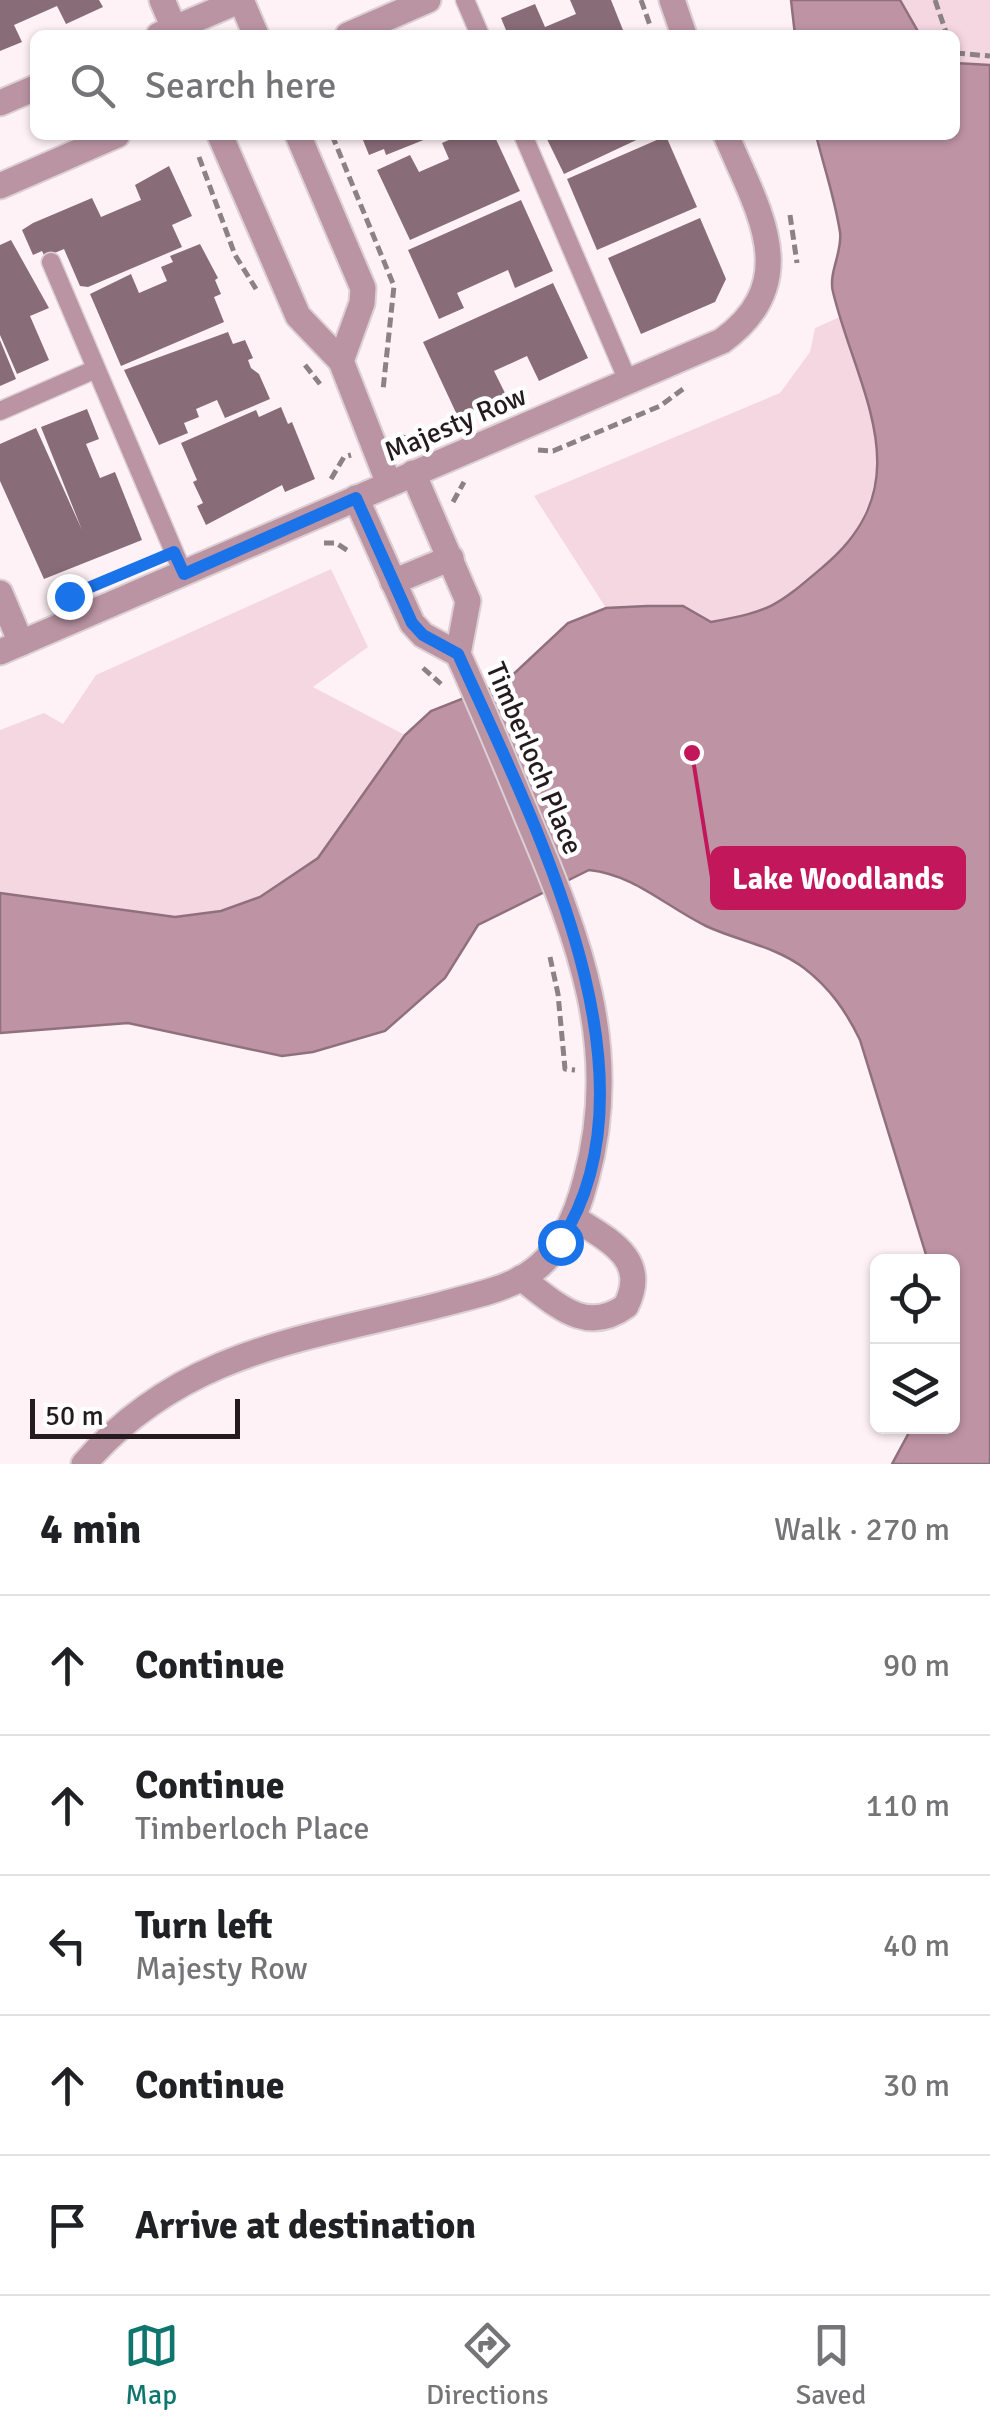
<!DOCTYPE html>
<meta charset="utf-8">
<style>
:root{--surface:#fff;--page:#f6f6f6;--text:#202124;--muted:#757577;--line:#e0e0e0;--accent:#0f766e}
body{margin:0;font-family:Signika,sans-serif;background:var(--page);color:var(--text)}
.controls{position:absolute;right:30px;bottom:30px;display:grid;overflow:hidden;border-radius:15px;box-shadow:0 2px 8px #0004}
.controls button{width:90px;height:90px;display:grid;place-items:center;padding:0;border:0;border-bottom:2px solid var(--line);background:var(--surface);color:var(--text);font:50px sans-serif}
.scale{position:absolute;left:30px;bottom:25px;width:210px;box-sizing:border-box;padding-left:10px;border:5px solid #251b1f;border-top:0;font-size:28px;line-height:35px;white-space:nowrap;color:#251b1f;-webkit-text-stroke:8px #fff;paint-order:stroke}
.stop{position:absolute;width:30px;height:30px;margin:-22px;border:8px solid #1a73e8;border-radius:50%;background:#fff}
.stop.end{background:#1a73e8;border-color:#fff;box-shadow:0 2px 10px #0008}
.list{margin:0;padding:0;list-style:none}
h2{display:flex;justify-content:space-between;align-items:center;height:130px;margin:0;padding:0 40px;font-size:42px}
h2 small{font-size:32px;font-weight:400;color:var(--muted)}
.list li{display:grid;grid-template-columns:65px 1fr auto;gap:30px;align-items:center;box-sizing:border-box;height:140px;padding:0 40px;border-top:2px solid var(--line)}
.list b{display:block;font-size:38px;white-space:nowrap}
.list p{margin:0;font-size:32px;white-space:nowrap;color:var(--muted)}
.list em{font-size:32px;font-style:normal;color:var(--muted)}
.icon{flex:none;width:55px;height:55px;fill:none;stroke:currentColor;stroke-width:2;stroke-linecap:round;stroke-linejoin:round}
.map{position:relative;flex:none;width:990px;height:1464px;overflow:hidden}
.search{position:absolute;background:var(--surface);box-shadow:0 2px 8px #0004;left:30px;right:30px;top:30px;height:110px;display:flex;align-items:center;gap:25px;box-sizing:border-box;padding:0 35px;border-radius:15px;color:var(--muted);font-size:38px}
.sheet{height:830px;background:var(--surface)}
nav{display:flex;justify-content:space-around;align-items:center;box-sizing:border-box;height:140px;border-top:2px solid var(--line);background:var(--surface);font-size:28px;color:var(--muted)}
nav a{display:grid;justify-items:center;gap:5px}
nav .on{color:var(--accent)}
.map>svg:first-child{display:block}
</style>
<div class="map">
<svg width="990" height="1464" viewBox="0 0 990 1464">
<rect width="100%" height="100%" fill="#fff2f7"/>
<!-- green -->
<g fill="#f5d7e2">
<polygon points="900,0 990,0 990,65 955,63 955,35 920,35"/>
<path d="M842 316C878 413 906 495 820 571 778 607 765 612 711 622L683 606 606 608 534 496 780 393 810 352 815 328Z"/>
<polygon points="331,569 368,647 313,687 405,735 318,858 260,897 221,911 175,917 0,893 0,730 44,713 63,724 96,675"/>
</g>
<!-- water -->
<g fill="#be94a4" stroke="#90707c" stroke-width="2.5">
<polygon points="791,0 900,0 920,35 795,35"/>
<path d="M955 63 990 65V1464H892L912 1427 952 1426V1262L928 1261 860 1040C846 1011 830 988 804 968 775 946 738 941 706 926 665 906 635 875 589 870L478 925 445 978 385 1031 313 1052 282 1056 128 1023 0 1033V893L175 917 221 911 260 897 318 858 405 735 431 711 505 682 568 623 606 608 647 606H683L711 622C772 611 777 606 824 566 924 482 857 391 833 292 828 273 843 251 840 232 835 199 824 167 816 135H955Z"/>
</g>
<!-- building -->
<g fill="#886c77">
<polygon points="0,0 99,0 103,7 66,24 57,6 14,25 22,42 0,51"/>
<polygon points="570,0 611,0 625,35 508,35 501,18 535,4 545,27 576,14"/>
<polygon points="361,135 436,135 386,155 384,149 369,155"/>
<polygon points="460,135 494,135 520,191 410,240 377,170 410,155 419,172 449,159 442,143"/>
<polygon points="545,135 647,135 564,174"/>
<polygon points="666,136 697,207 597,250 567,179"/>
<polygon points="169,166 192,216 172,225 182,247 88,287 80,286 64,249 45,257 42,251 33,255 22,230 33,223 92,198 101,217 141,200 135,185"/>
<polygon points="521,200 553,271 515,288 508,270 457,293 464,308 439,319 408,250"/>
<polygon points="700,218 726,279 715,302 641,334 608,258"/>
<polygon points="11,240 49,308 30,316 49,360 17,374 0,335 0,245"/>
<polygon points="200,244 218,278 215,280 221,294 214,297 224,322 121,366 90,294 131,274 139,293 167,281 161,267 173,262 170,256"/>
<polygon points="553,283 588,358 539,381 527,356 494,371 506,395 458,417 423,342"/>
<polygon points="228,332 233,344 245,340 253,358 248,360 251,368 259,374 270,399 225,418 217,400 196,409 199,417 184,423 188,433 159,445 124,370"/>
<polygon points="0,340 16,379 0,386"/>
<polygon points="281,407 288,424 292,422 315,479 285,492 282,485 206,525 197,506 203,503 193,482 197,480 181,443 256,410 259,417"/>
<polygon points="87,409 99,439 86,444 100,478 115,472 142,540 44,579 0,481 0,444 36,428 82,530 41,427"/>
</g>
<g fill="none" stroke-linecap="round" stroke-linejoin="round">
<defs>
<g id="service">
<polyline points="465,0 480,35"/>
<polyline points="523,135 628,381"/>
<polyline points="51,262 183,573"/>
<polyline points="0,411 96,369"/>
</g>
<g id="minor">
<polyline points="162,0 177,35"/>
<polyline points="241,0 256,35"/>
<polyline points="672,0 684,35"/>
<polyline points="159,35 241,0"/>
<polyline points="348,35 428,0"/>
<polyline points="0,103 35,88"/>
<polyline points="220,135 298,316 341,361 389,484"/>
<polyline points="298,135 363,288 362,303 341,361"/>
<polyline points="0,186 117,135"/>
<polyline points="413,473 468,601 458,654"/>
<polyline points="393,582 451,558"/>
<polyline points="0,593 21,643"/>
<path d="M0 652 722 341C805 281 757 209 726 135"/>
<path d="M521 1278C555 1303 585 1336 626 1306 649 1259 610 1241 574 1218"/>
<path d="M84 1464C182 1350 307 1339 443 1304 468 1297 499 1291 522 1278 559 1257 576 1218 586 1179 622 1049 579 939 529 821 506 765 483 709 458 654L423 635 412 623 356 498"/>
</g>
</defs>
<!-- service casing -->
<use href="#service" stroke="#dcd0d4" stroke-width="21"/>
<!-- minor casing -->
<use href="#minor" stroke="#dcd0d4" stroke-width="29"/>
<!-- path -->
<g stroke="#8c8185" stroke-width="5" stroke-dasharray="10 5" stroke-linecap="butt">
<polyline points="641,0 651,28"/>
<polyline points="935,0 947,35"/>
<polyline points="955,53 990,56"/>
<polyline points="332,135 394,286 383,390"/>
<polyline points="199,157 235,255 256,289"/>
<polyline points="790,215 797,263"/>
<polyline points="305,365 320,384"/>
<polyline points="398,436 420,441"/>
<polyline points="538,450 553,451 660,406 683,389"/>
<polyline points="331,479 344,457 351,455"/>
<polyline points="453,502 464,482"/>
<polyline points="324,543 336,543 350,552"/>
<polyline points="423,668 441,684"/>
<polyline points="550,957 558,994 565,1069 575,1070"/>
</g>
<!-- service -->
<use href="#service" stroke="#bb94a3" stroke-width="18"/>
<!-- minor -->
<use href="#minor" stroke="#bb94a3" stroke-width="25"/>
</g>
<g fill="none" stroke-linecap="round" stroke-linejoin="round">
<!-- route -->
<path stroke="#1a73e8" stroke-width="12" d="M69 596 174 552 184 574 356 498 412 623 423 635 458 654C529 813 669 1075 560 1242"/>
</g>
<g text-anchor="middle" stroke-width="9" stroke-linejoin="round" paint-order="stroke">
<!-- street labels -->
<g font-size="28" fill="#251b1f" stroke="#fff">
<text transform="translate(455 423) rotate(-23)" y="10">Majesty Row</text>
<text transform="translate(535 758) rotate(67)" y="10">Timberloch Place</text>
</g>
</g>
<!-- callouts -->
<path fill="none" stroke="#c2185b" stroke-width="4" d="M692 753L712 878"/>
<circle fill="#c2185b" stroke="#fff" stroke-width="4" cx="692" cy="753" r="10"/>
<rect fill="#c2185b" stroke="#c2185b" stroke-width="4" x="712" y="848" width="252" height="60" rx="10"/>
<g font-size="30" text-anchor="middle" font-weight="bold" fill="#fff">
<text x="838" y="889">Lake Woodlands</text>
</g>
</svg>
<div class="controls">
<button><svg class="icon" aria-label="locate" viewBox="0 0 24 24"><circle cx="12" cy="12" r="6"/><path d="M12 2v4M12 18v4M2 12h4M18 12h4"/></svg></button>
<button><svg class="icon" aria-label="layers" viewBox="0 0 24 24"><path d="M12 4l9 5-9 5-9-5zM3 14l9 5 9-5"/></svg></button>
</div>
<div class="scale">50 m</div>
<div class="stop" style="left:560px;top:1242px"></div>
<div class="stop end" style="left:69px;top:596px"></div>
<div class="search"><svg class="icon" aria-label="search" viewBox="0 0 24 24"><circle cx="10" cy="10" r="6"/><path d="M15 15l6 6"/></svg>Search here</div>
</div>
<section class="sheet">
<h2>4 min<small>Walk · 270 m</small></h2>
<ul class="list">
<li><svg class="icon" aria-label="ahead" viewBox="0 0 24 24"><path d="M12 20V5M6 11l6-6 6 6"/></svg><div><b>Continue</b></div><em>90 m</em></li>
<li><svg class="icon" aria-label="ahead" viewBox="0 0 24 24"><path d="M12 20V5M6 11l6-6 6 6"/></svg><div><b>Continue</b><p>Timberloch Place</p></div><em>110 m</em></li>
<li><svg class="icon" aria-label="left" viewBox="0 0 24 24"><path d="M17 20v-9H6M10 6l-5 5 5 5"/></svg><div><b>Turn left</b><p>Majesty Row</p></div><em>40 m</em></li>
<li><svg class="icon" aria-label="ahead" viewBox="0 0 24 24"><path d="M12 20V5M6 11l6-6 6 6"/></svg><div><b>Continue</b></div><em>30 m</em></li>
<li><svg class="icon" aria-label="arrive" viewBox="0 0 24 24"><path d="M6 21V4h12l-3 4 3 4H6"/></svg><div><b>Arrive at destination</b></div></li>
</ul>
</section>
<nav>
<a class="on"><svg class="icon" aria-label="map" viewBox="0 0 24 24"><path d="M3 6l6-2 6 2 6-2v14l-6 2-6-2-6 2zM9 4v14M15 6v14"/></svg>Map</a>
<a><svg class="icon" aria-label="directions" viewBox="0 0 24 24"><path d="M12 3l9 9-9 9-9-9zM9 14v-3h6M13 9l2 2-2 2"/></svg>Directions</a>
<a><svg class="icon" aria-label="saved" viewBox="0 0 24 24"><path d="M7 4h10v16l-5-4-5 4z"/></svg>Saved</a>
</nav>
